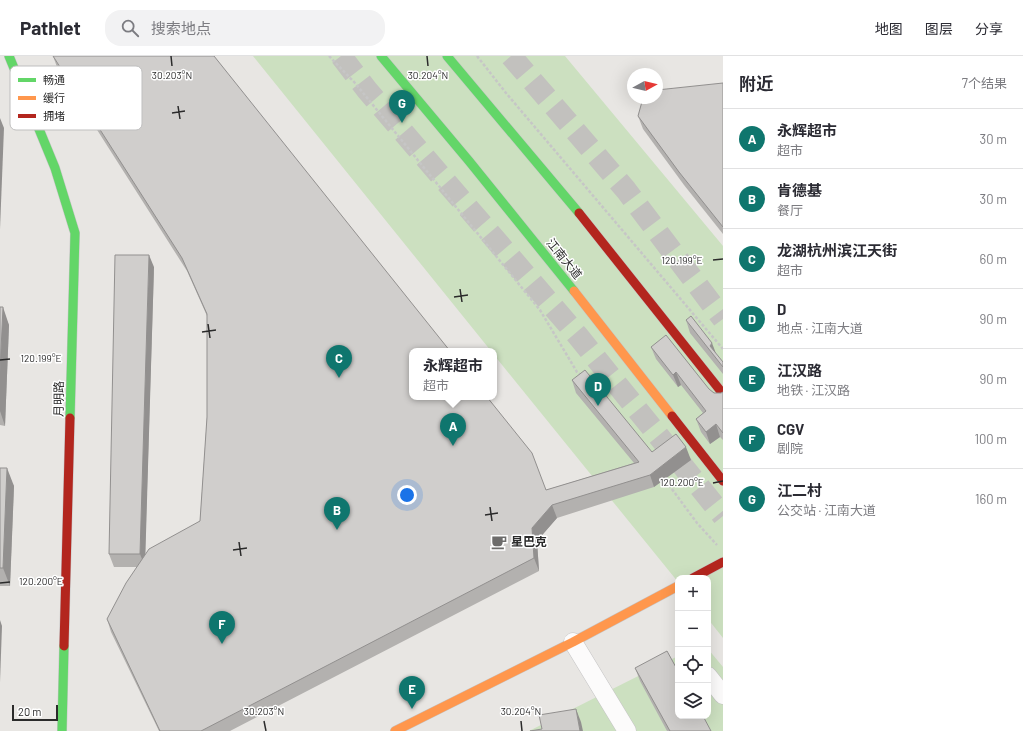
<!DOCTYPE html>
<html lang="zh">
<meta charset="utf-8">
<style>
:root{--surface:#fff;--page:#f2f2f3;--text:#2b2b33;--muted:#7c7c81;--line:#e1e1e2;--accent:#0f766e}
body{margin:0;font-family:Barlow,"Noto Sans SC",sans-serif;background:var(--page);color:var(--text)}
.controls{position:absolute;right:12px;bottom:12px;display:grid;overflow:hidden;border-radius:8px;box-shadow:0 4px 16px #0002}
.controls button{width:36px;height:36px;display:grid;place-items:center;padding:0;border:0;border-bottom:1px solid var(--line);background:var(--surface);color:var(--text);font:20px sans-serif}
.compass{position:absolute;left:627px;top:12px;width:36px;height:36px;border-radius:50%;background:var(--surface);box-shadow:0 4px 16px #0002;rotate:82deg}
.scale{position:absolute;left:12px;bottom:10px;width:46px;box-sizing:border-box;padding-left:4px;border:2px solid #2b2b2b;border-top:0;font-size:11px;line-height:14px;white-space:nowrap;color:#2b2b2b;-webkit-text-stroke:3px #fff;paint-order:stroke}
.you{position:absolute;left:407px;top:439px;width:14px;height:14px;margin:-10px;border:3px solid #fff;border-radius:50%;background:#1a73e8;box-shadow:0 0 0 6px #1a73e833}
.badge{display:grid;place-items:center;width:26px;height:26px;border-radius:50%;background:var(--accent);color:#fff;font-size:13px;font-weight:700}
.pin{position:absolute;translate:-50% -33px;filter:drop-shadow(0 1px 2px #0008)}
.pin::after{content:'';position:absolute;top:21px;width:14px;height:12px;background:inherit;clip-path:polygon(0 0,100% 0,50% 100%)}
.popup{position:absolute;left:409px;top:292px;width:88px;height:52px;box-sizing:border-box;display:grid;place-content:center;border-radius:8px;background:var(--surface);filter:drop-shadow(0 1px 3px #0005);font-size:13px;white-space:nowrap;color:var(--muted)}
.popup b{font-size:15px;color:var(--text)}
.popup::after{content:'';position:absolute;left:50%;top:100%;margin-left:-8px;border:8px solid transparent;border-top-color:var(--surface)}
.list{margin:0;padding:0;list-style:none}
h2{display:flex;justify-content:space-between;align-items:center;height:52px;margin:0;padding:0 16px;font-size:17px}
h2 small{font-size:13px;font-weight:400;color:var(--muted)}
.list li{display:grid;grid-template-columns:26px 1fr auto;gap:12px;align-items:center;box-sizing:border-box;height:60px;padding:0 16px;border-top:1px solid var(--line)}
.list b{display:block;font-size:15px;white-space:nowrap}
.list p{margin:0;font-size:13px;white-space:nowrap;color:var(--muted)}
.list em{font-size:13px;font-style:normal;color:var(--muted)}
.icon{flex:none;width:22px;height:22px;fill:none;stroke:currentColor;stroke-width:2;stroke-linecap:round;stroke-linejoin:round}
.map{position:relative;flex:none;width:723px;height:675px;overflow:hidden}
header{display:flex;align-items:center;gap:24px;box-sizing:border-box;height:56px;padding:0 20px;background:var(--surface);border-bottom:1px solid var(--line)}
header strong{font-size:19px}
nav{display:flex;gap:22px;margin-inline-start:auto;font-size:14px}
.search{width:280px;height:36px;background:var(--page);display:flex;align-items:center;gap:10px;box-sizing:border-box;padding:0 14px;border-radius:16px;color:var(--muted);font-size:15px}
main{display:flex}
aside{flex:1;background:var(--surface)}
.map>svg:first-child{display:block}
</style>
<header>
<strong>Pathlet</strong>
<div class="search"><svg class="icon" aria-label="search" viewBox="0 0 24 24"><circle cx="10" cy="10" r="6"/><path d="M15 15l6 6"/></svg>搜索地点</div>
<nav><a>地图</a><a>图层</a><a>分享</a></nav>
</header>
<main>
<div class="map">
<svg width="723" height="675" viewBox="0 0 723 675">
<rect width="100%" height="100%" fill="#e8e6e3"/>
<!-- green -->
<g fill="#cce0c0">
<polygon points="253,0 565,0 723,190 723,582 708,563 708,522 678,526 494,299 494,295 491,295"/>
<polygon points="708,593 723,611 723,675 529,675 678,600 678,660 708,660"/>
</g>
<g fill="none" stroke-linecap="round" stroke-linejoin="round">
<!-- highway-tunnel -->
<g stroke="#c2c1be" stroke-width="22" stroke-dasharray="22 11" stroke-linecap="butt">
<polyline points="341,0 367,34 578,280 723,460"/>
<polyline points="511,0 626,134 723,263"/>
</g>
<defs>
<g id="street">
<polyline points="573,586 627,675"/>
<polyline points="708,620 723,639"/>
</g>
<g id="fast">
<polyline points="9,0 55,112 75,177 70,362"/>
<polyline points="381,0 469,105 574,235"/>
<polyline points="447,0 579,157"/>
<polyline points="62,675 64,590"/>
</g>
<g id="slow">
<polyline points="574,235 672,360"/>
<polyline points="395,675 573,586 678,530"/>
</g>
<g id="jam">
<polyline points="579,157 723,338"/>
<polyline points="672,360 723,425"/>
<polyline points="693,522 723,506"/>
<polyline points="64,590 70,362"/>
</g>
</defs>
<!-- street casing -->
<use href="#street" stroke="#c5c4c5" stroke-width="19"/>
<!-- fast casing -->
<use href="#fast" stroke="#c5c4c5" stroke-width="10"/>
<!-- slow casing -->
<use href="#slow" stroke="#c5c4c5" stroke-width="10"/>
<!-- jam casing -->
<use href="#jam" stroke="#c5c4c5" stroke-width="10"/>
<!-- path -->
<g stroke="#c6c6c6" stroke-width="2.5" stroke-dasharray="3 2" stroke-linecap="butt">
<polyline points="329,0 355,27 540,254 577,316 581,319"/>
<polyline points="477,0 506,37 723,293"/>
<polyline points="663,421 697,467 717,489"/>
</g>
<!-- street -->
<use href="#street" stroke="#fcfbfb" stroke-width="18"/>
<!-- fast -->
<use href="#fast" stroke="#63d668" stroke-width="9"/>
<!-- slow -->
<use href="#slow" stroke="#ff974d" stroke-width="9"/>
<!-- jam -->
<use href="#jam" stroke="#b3261e" stroke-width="9"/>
</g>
<!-- wall -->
<g fill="#b3b1af">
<polygon points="53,0 214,0 546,434 634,407 576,337 572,324 652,396 691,404 654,431 557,462 537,485 539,515 230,675 159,675 111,576 107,563 137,511 114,511 109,498 154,211 145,499 200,465 207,361 207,260 187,215 57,11"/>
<polygon points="723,27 723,178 684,129 643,73 638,60"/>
<polygon points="0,251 9,269 5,370 0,369"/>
<polygon points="686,264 723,306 723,318 690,277"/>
<polygon points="651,291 714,337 721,337 723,336 723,384 720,381 710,388 701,376 696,363 703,357 681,329 678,331 656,303"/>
<polygon points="0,412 14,430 10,530 0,530"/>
<polygon points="635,612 711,675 667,675 640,625"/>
</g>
<!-- shaded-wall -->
<g fill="#92908f">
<polygon points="0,62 4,72 0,173"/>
<polygon points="149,199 154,211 145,511 140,498"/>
<polygon points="3,251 9,269 5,370 0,355 0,316"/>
<polygon points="712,287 717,300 710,290"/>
<polygon points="676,316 681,329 678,331 673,319"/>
<polygon points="716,368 720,381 710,388 706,376"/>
<polygon points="686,391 691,404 654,431 650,419"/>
<polygon points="7,412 14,430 10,530 3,512"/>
<polygon points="552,449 557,462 537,485 539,515 534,502 532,472"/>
<polygon points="0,564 2,570 0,626"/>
<polygon points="576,653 581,666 583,675 580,675"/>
</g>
<!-- building -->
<g fill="#d0cecc" stroke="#92908f">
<polygon points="53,0 214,0 450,295 412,295 412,341 487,341 532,397 546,434 639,406 572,324 585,314 652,396 676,378 686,391 650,419 552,449 532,472 534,502 201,675 160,675 107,563 126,527 149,493 200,465 207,361 207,258 182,202"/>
<polygon points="723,27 723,171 679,116 638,60 643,42 657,42 657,34"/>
<polygon points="115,199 149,199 140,498 109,498"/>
<polygon points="0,251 3,251 0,316"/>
<polygon points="691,260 712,287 710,290 723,306 723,311 686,264"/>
<polygon points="666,279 709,333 714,337 721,337 723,336 723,377 716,368 706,376 696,363 706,355 676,316 673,319 651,291"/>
<polygon points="0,412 7,412 3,512 0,512"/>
<polygon points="667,595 678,615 678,660 703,660 711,675 670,675 635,612"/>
<polygon points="576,653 580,675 530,675 542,673 539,659"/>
</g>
<!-- ticks -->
<path fill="none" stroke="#2b2b2b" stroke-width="1.5" d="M171 0 172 10M427 0 428 10M178 50 180 63M172 57 185 55M713 204 723 203M460 233 462 246M454 241 468 239M208 268 210 282M202 276 216 274M0 304 10 303M713 427 723 425M490 451 492 465M485 459 498 457M239 486 241 500M233 494 247 492M0 527 10 526M264 665 266 675M521 665 522 675"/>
<!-- icons -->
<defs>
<symbol id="cafe-bare" viewBox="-9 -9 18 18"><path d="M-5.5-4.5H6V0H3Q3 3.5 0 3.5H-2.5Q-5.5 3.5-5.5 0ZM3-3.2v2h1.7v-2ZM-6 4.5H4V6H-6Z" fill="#6d6c6b" stroke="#fff" stroke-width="2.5" paint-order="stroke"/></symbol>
</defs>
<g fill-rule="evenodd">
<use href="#cafe-bare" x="488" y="475" width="22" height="22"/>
</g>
<g text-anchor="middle" stroke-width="3" stroke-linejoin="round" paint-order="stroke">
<!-- street labels -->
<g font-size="12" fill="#2b2b2b" stroke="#fff">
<text transform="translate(564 203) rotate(51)" y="4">江南大道</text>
<text transform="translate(59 343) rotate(-89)" y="4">月明路</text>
</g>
<!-- poi labels -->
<g font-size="12" font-weight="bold" fill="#2b2b2b" stroke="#fff" text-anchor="start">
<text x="511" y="490">星巴克</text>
</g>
</g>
<!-- legend -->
<rect x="10" y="10" width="132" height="64" rx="6" fill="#fff" stroke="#bfbfbf" stroke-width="1"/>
<rect x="18" y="22" width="18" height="4" fill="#63d668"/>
<rect x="18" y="40" width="18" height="4" fill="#ff974d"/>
<rect x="18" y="58" width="18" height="4" fill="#b3261e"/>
<g font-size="11" fill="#2b2b2b">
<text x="43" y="28">畅通</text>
<text x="43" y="46">缓行</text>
<text x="43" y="64">拥堵</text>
</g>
<g font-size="10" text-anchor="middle" fill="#2b2b2b" stroke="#fff" stroke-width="3" stroke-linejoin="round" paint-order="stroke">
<text x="172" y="23">30.203°N</text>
<text x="428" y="23">30.204°N</text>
<text x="682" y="208">120.199°E</text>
<text x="41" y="306">120.199°E</text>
<text x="682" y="430">120.200°E</text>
<text x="41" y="529">120.200°E</text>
<text x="264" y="659">30.203°N</text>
<text x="521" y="659">30.204°N</text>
</g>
</svg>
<div class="controls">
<button>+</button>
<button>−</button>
<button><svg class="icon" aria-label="locate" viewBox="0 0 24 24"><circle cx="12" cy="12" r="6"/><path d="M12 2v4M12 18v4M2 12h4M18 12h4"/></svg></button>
<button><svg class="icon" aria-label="layers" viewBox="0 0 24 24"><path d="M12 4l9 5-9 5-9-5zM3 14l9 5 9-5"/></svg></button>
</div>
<svg class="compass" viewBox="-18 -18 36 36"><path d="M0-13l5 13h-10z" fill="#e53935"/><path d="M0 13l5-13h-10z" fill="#7c7c81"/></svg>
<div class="scale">20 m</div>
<div class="you"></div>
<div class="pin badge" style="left:453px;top:390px">A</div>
<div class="popup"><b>永辉超市</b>超市</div>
<div class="pin badge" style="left:337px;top:474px">B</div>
<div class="pin badge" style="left:339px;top:322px">C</div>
<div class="pin badge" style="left:598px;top:350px">D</div>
<div class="pin badge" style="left:412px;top:653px">E</div>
<div class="pin badge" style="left:222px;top:588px">F</div>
<div class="pin badge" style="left:402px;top:67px">G</div>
</div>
<aside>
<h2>附近<small>7个结果</small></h2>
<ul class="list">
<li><span class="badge">A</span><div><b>永辉超市</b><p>超市</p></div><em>30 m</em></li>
<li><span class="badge">B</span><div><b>肯德基</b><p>餐厅</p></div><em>30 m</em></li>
<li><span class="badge">C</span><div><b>龙湖杭州滨江天街</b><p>超市</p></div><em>60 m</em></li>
<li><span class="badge">D</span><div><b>D</b><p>地点 · 江南大道</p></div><em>90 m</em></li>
<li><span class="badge">E</span><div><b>江汉路</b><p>地铁 · 江汉路</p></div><em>90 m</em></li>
<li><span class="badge">F</span><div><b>CGV</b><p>剧院</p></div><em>100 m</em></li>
<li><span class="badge">G</span><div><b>江二村</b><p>公交站 · 江南大道</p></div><em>160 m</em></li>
</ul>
</aside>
</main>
